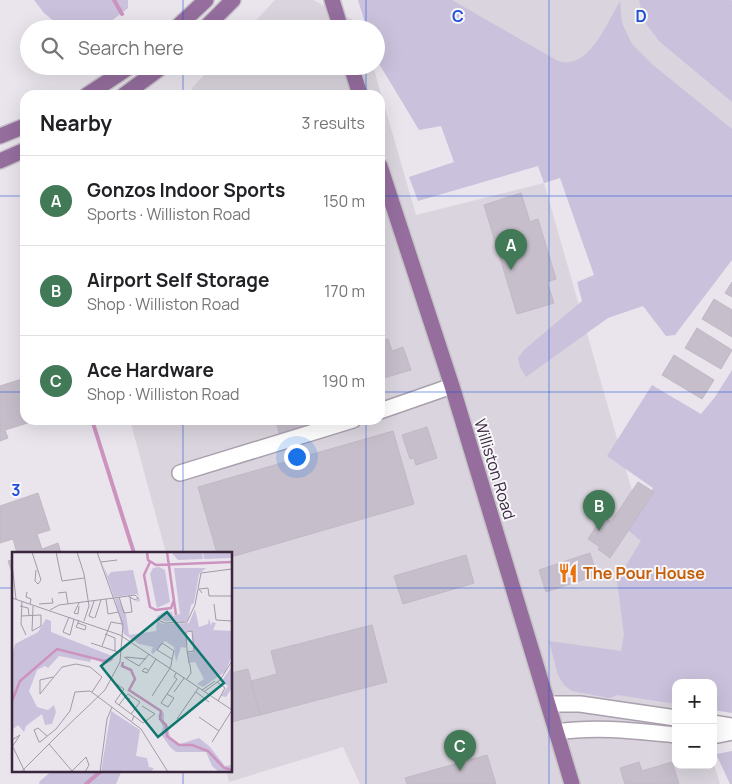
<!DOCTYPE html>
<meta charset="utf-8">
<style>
:root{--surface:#fff;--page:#f2f2f2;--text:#202124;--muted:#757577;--line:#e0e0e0;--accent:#427956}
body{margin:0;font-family:Manrope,sans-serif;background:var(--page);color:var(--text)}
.controls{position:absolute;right:15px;bottom:15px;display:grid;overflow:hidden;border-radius:10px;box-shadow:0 5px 20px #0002}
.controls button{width:45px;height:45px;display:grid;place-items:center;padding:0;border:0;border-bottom:1px solid var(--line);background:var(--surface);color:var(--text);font:25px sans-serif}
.you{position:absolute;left:296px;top:456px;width:18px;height:18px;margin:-12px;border:4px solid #fff;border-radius:50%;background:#1a73e8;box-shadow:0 0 0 8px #1a73e833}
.badge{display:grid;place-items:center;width:32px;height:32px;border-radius:50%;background:var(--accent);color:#fff;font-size:16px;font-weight:700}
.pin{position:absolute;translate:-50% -41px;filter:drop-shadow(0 1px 2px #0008)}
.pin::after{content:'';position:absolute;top:26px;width:18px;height:15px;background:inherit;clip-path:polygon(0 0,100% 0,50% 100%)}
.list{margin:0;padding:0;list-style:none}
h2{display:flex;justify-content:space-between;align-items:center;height:65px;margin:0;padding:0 20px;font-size:21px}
h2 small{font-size:16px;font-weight:400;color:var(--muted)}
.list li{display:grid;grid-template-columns:32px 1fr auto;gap:15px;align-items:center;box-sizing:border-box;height:90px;padding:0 20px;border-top:1px solid var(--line)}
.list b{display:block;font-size:19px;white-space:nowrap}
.list p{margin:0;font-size:16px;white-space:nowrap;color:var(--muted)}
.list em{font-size:16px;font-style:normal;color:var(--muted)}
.icon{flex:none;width:28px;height:28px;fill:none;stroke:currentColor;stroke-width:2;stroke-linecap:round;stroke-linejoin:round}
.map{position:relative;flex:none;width:732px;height:784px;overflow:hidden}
.search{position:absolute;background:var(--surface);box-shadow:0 5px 20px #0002;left:20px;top:20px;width:365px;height:55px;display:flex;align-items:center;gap:12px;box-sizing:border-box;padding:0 18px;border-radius:28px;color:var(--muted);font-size:19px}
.panel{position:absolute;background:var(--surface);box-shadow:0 5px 20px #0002;left:20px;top:90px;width:365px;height:335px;border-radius:15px}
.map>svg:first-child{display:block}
</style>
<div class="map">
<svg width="732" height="784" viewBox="0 0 732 784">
<rect width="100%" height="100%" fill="#eae5ed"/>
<!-- built -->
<g fill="#d9d4dd">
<polygon points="275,0 313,0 361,24 362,29 248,29"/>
<polygon points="386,0 732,0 732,208"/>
<polygon points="212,66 373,66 416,215 544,183 639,515 676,683 676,765 713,765 713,761 720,784 360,784 343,747 229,782 226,770 231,770 231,553 166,553 130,420 380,420 380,95 194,95 192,88"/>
</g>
<!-- green -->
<g fill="#cac1dc">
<polygon points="34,0 128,0 128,8 101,29 64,29 44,13"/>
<path d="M358 0H452L558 61C561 62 566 63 569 62 593 60 609 19 620 1L622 23 632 44 653 65 732 129V260L675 335 666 336 643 306 608 318 526 377 520 367 518 358 524 350 582 301 577 282 594 275 560 178 544 183 538 166 418 201 409 177 454 162 441 126 419 130 378 62 376 56V29H367Z"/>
<polygon points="639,0 730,0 732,1 732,102 659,41 644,21"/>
<polygon points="732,370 732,713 713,710 713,683 676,683 676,704 618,695 609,698 572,691 564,685 558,675 549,641 621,651 624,635 617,580 641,541 628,530 653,488 607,456 652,385 701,414 715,397"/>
<polygon points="732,751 732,784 730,784 716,754"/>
<polygon points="53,770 122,770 116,784 39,784 40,781"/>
</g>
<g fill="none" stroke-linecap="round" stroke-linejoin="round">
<!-- stream -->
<g stroke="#cc93bf" stroke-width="4">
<polyline points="114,0 122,14"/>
<polyline points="92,420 134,553"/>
<polyline points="86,784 102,770"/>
</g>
</g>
<!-- building -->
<g fill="#c6becb" stroke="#c1b8c6">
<polygon points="521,193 530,222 538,219 556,279 547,282 554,303 517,314 484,205"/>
<polygon points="380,273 385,287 380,288"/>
<polygon points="732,282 732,297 725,293"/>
<polygon points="714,299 732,310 732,337 702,319"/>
<polygon points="697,328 732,350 721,369 685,348"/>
<polygon points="388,339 392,351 403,347 411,370 380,379 380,342"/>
<polygon points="674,355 714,380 702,399 662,375"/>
<polygon points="25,378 25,420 37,420 5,430 8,438 0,441 0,386"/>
<polygon points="276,420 314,420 315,422 279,433"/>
<polygon points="427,427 437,458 416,465 414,458 410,459 402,435"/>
<polygon points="393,431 414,504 231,557 231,553 217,553 198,487"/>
<polygon points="638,482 654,492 610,558 598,549 600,547 588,539 603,516 611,522"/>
<polygon points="38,493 50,530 37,534 42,549 58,543 61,553 17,553 13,539 0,543 0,506"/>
<polygon points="590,553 597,575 546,592 539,570"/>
<polygon points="466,555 474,583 403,604 394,576"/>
<polygon points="14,559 14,578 8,561"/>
<polygon points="372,625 387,682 260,715 251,681 277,674 271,651"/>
<polygon points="248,669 260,715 231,722 231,673"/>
<polygon points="487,755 496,784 407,784 405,778"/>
<polygon points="639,762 642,771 672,762 679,784 625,784 620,768"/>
</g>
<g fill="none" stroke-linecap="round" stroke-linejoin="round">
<defs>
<g id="minor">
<polyline points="380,411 452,386"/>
<polyline points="180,473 353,420"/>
<polyline points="549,704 580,704 676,718"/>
<polyline points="713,723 732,726"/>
<path d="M557 732C597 726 636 731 676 735"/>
<polyline points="713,736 732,732"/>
</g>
<g id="major">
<polyline points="332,0 341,29"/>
<polyline points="175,29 206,0"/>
<polyline points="204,29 233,0"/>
<polyline points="351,66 360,95"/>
<polyline points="87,95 131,66"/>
<polyline points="124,95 163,66"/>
<polyline points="0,136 25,126"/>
<polyline points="0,161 25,150"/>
<polyline points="380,166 452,386 572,784"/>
</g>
</defs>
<!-- minor casing -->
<use href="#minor" stroke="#aaa0ae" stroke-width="18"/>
<!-- major casing -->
<use href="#major" stroke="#c8c2c9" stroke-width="18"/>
<!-- minor -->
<use href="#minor" stroke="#fff" stroke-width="15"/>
<!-- major -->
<use href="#major" stroke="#956e9e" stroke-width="15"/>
</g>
<!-- grid -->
<path fill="none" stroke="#1d4ed8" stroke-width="1" stroke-opacity="0.55" d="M183 0V29M366 0V29M549 0V784M183 66V95M366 66V95M0 196H25M380 196H732M0 392H25M380 392H732M183 420V553M366 420V784M0 588H14M231 588H732M183 770V784"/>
<!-- icons -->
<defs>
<symbol id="restaurant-bare" viewBox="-9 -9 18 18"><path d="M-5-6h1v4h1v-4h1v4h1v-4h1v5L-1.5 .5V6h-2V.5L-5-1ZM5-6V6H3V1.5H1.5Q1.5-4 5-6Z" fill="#e8710a" stroke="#f8f6fa" stroke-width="2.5" paint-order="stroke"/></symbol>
</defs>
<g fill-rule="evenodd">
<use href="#restaurant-bare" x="554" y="559" width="28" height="28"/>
</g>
<g text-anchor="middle" stroke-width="4" stroke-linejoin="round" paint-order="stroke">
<!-- street labels -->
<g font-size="16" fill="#39263d" stroke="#f8f6fa">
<text transform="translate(495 469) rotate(73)" y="6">Williston Road</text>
</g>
<!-- food labels -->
<g font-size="16" font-weight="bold" fill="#c56008" stroke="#f8f6fa" text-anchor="start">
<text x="583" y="579">The Pour House</text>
</g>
</g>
<!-- overview -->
<g transform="translate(12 552)">
<rect width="220" height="220" fill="#eae5ed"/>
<path d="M159 0H190L191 7 166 8ZM191 0H220V6L192 7ZM90 11 96 24 99 20 121 18 128 49 124 50 127 44 124 42 102 45ZM147 15 153 18 158 50 145 56 138 22 141 16ZM162 16H194L187 22 182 51 179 53 176 68 172 70 153 69 144 65 153 59 160 60 161 64 168 62ZM106 46 114 62 117 83 144 79 145 69 152 72 177 71 183 57 187 75 196 72 197 66 199 74 200 70 204 71 201 78 220 79V104L213 120 191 135 185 132 192 127 183 110 177 111 176 101 182 100 180 79H174V96L169 95 164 110 162 95 153 89 141 102 139 100 141 95 127 92 112 82 103 47ZM34 67 39 69V80L100 104V109L93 112 80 106 78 110 47 104 36 116 33 114 25 118 17 139 25 155 36 158 42 153 44 160 40 172 33 173 30 162 14 174 12 180 6 173 0 178V102L3 92 26 80ZM220 114V136L214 145 209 144 216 134 209 130ZM99 159 128 178 124 204 135 206 137 215 142 216 139 220H89ZM149 159 152 161V170L156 174 158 185 168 192 187 186 198 195 213 214 220 213V220H207L200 214 194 200H164L158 195 149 182 151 175 146 164Z" fill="#cac1dc"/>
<path fill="none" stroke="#cc93bf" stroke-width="2.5" d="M135 0 136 8 144 13 220 10M155 0 164 63M138 10 132 23 138 55 144 58 159 56 162 48M111 110 110 114 119 118 123 127 117 138 149 159 148 167 154 173 155 184 167 193H180L196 199 212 216 220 218M0 149 8 129 45 97 92 109 101 106"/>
<path fill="none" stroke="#a399a7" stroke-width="1" d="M20 0 29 28 26 32 23 29 24 18M44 0 50 29 72 26M65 0 72 22 77 54 72 69M89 10 105 8M0 12 4 47M15 40 14 45 19 47 18 52M46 41 54 40 56 52M190 41 187 37 196 36 197 44H220M107 45 112 61 120 60 118 45M0 46 108 83 220 158M94 47 96 62 106 60M10 49 9 72 14 83M82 49 77 64 82 66M27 52 41 51 40 46M202 52 204 68 220 69M8 54 16 56 17 63M21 54 20 79 29 74M67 54 66 62 62 61 67 51M38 58 47 53 102 46 123 43 126 46 123 48 116 44M9 64 29 63V74M57 65 51 80 58 83 62 67M83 66 89 48M144 67 153 71 175 70 183 53 189 21 220 17M66 71 74 74 73 78 64 75 66 71V70L67 68M93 82 103 86V99L107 100M79 91 103 99M90 94 99 70 110 72M112 105 127 114 137 102M114 105 134 107M136 118 133 116 130 119 135 121 144 107M41 125 28 128V142L50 115 64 112 78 115 90 125 80 140M175 127 179 121 178 113 177 111 175 98 174 80 180 79 182 99 175 100M100 129 112 137 103 150 122 164 120 169M205 130 213 136 206 149M190 138 203 129M193 139 208 128 220 109M162 140 172 126M184 140 197 150M155 142 162 146 156 155 149 151 165 127 162 125 164 121M85 144 129 177 156 220M140 144 158 116 159 114 160 107 162 99 150 91 145 98 160 107M113 145 116 142 128 150 119 162M107 153 113 145 118 147M122 164 131 171 143 162 130 154M187 165 207 179M165 167 187 135M46 183 93 138 108 110 111 73 85 0M35 184 26 176 22 178 27 190H28L44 177 58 159 63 140 78 139 85 144M0 188 8 183 0 195M200 190 220 158M37 192 60 219M0 193 13 220M9 220 47 182M59 220 74 205 77 213 73 220M88 220 95 167 100 155"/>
<path fill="#0f766e" fill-opacity="0.15" stroke="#0f766e" stroke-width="2.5" d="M155 60 212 131 146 185 89 114Z"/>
<rect width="220" height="220" fill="none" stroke="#39263d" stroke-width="2.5"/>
</g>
<g font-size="16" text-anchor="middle" font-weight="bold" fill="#1d4ed8" stroke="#f8f6fa" stroke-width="4" stroke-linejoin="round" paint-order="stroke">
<text x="458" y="22">C</text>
<text x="641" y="22">D</text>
<text x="16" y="496">3</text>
</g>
</svg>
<div class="controls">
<button>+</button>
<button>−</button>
</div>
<div class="you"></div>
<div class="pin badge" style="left:511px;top:270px">A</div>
<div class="pin badge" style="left:599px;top:531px">B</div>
<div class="pin badge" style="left:460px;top:771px">C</div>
<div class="search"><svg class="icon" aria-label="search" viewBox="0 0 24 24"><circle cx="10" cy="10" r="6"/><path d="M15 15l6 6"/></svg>Search here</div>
<section class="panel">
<h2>Nearby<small>3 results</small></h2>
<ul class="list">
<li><span class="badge">A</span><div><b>Gonzos Indoor Sports</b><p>Sports · Williston Road</p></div><em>150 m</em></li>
<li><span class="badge">B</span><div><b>Airport Self Storage</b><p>Shop · Williston Road</p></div><em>170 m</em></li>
<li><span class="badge">C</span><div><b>Ace Hardware</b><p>Shop · Williston Road</p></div><em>190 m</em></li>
</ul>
</section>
</div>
